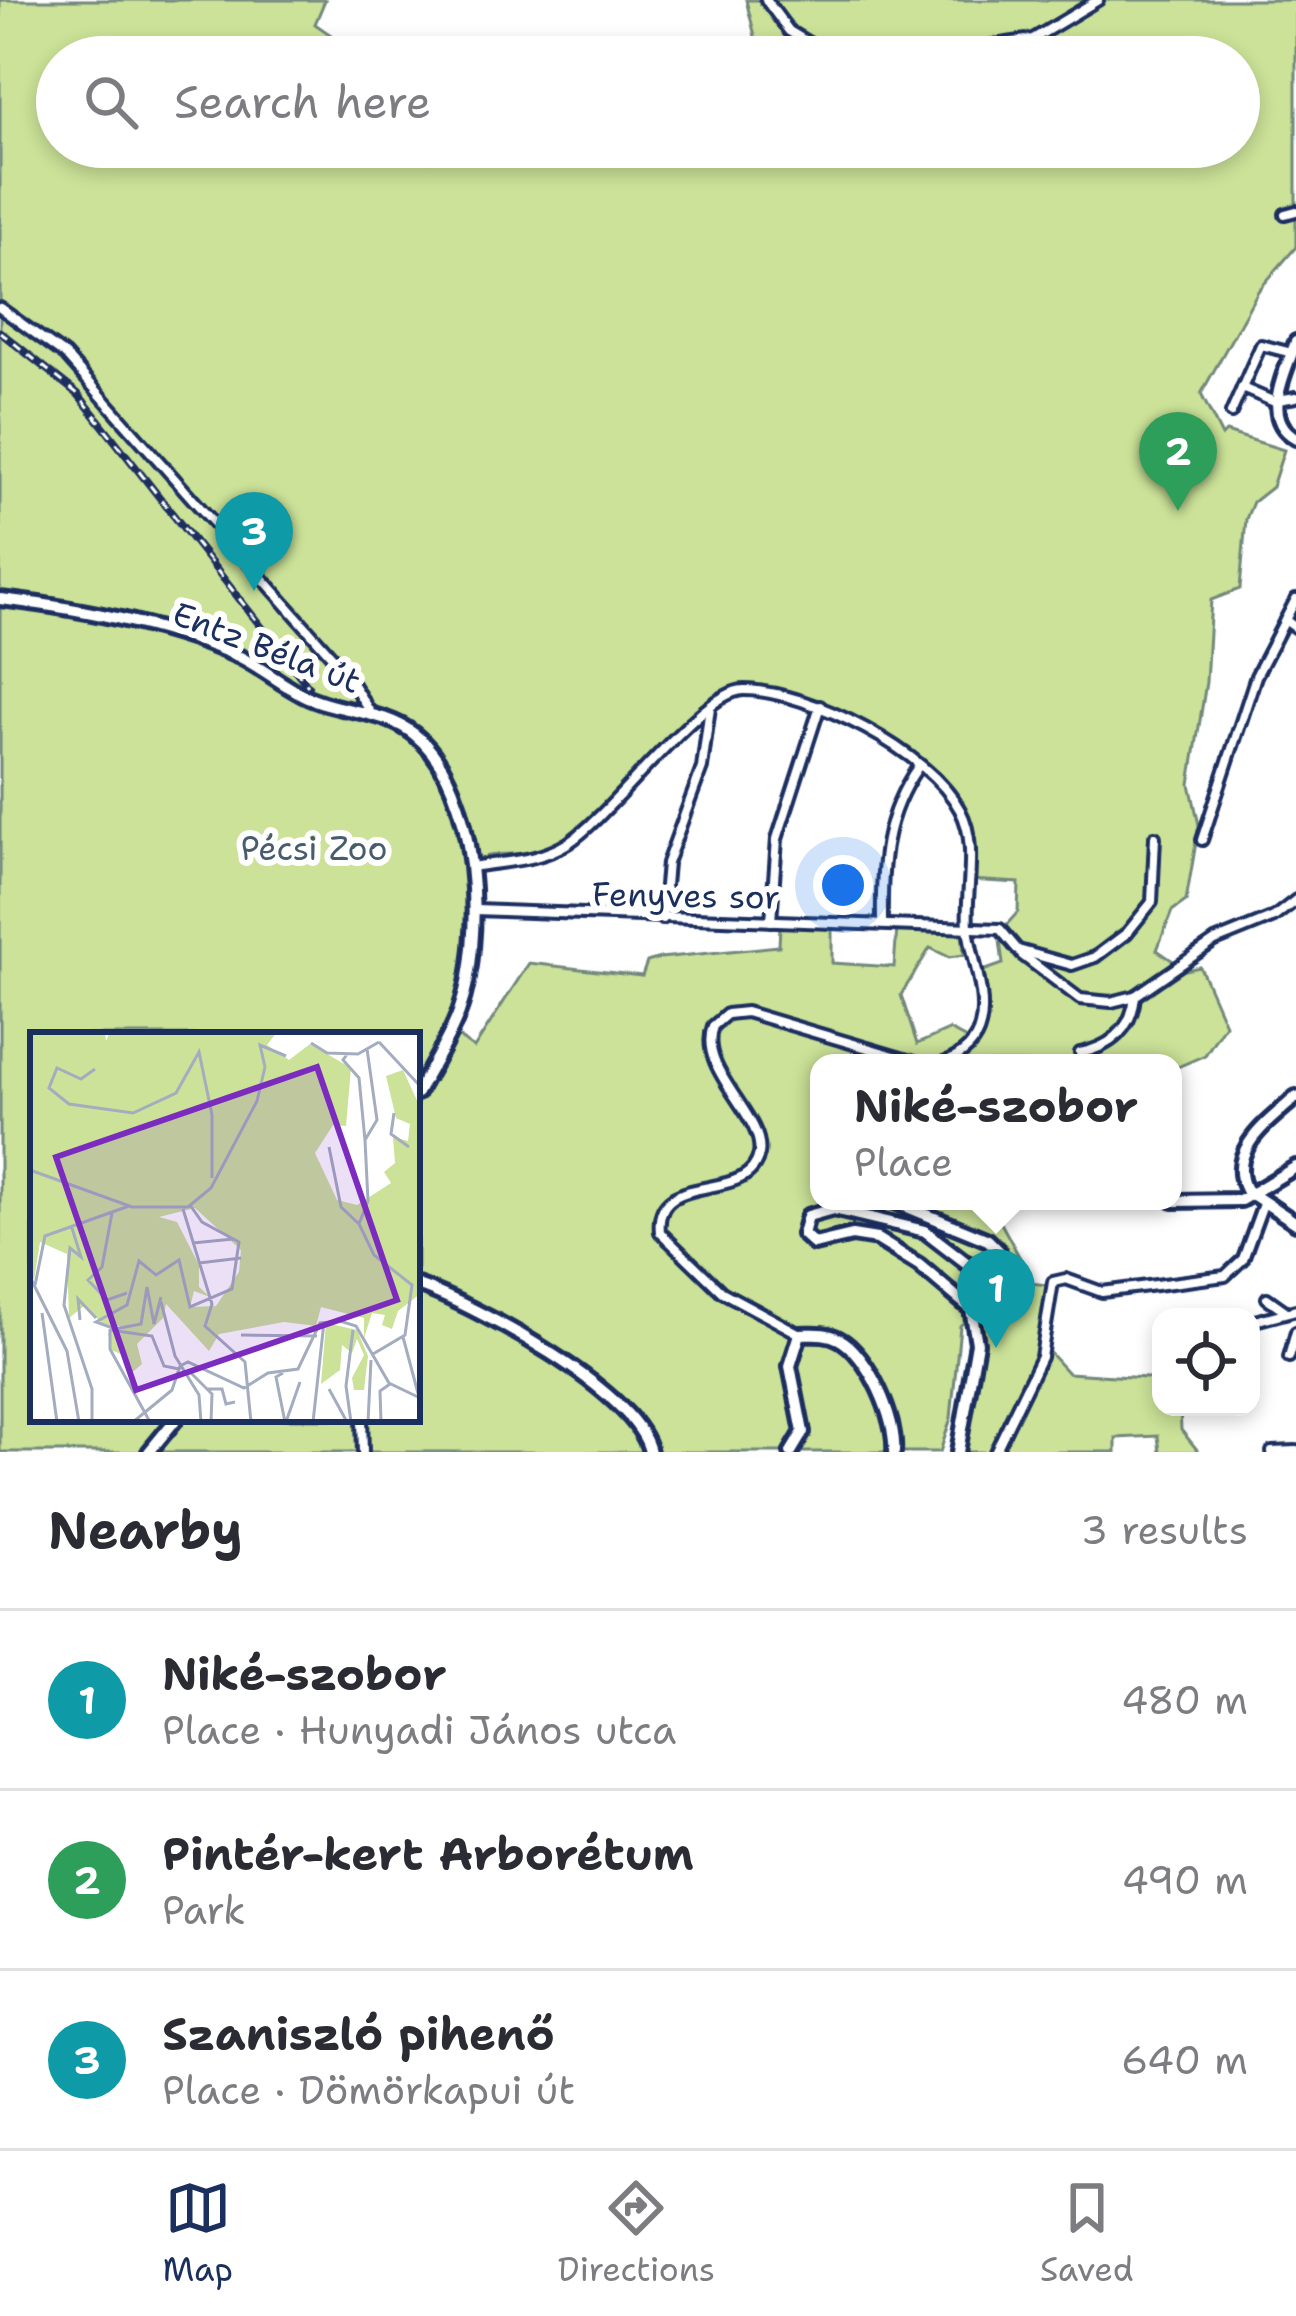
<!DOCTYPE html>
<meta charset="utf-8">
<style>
:root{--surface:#fff;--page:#f7f7f7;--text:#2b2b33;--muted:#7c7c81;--line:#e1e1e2;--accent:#1b2f5e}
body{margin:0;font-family:"Shantell Sans",sans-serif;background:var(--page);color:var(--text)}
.controls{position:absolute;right:36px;bottom:36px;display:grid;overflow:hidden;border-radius:24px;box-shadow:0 6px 18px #0003}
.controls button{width:108px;height:108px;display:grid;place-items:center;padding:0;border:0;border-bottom:3px solid var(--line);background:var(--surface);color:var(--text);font:60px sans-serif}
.you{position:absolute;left:843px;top:885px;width:42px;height:42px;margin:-30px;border:9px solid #fff;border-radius:50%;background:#1a73e8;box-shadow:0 0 0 18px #1a73e833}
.badge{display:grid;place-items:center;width:78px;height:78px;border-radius:50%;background:var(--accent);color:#fff;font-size:39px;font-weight:700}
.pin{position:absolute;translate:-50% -99px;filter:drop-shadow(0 3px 6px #0008)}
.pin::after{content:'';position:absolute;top:63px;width:42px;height:36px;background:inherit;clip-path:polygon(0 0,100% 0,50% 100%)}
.popup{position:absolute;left:810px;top:1054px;width:372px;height:156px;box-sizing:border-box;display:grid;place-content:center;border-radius:24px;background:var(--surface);filter:drop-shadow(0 3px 9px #0005);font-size:39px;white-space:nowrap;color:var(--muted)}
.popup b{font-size:45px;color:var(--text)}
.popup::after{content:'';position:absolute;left:50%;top:100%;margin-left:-24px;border:24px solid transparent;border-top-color:var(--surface)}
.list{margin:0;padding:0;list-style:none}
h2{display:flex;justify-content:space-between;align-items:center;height:156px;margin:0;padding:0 48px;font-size:51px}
h2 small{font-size:39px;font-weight:400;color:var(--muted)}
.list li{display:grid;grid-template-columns:78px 1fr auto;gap:36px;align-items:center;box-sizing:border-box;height:180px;padding:0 48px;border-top:3px solid var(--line)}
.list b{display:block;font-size:45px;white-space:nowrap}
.list p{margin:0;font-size:39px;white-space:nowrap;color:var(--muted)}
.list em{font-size:39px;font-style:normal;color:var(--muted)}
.icon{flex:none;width:66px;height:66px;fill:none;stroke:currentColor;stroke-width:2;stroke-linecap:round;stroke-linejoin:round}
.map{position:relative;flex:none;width:1296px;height:1452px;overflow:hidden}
.search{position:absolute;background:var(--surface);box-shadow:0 6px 18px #0003;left:36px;right:36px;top:36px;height:132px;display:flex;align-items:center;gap:30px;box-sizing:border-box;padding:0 42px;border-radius:66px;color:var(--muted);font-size:45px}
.sheet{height:696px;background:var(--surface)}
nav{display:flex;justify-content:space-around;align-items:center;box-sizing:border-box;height:168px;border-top:3px solid var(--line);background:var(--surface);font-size:33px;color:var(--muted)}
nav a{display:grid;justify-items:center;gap:6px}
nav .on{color:var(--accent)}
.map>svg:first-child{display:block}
</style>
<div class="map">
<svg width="1296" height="1452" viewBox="0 0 1296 1452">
<rect width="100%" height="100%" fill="#fff"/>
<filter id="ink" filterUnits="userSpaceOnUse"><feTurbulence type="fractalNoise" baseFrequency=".00833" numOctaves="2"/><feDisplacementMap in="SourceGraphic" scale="24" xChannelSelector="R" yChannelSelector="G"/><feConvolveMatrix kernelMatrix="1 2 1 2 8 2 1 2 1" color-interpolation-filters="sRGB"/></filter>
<g filter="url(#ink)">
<!-- green -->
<path fill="#cbe298" stroke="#73887b" stroke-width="3" fill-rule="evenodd" d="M0 0H325L315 24 363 57H57V147H409L425 161 546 147H1239V57H742L755 36 746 0H1296V247L1258 291 1201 394 1222 436 1226 432 1284 450 1272 487 1253 502 1246 519 1240 589 1211 600 1206 682 1190 784 1199 825 1186 901 1172 911 1157 950 1186 970 1200 967 1225 1024 1205 1055 1173 1069V1063H819V1201H989L1021 1260 1007 1280 1047 1285 1045 1348 1068 1373 1161 1379V1407H1180L1181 1430 1199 1452H1160L1158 1436 1116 1438V1452H961L973 1400 978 1312 984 1302 960 1326 951 1418 940 1452H0ZM738 690 820 706 887 740 958 805 970 843 969 880 1019 883 1018 912 999 933 1003 964 980 972 987 1025 978 1045 949 1030 917 1044 901 995 930 948 949 957 964 955 962 930 897 928 894 967 832 963V926L780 925 779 946 660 958 647 962 642 976 529 963 474 1048 451 1032C472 981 474 917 467 864 502 845 531 861 556 849 622 817 670 729 738 690ZM33 1035H417V1419H33Z"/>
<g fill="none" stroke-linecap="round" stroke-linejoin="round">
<defs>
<g id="street">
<polyline points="766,0 789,31 832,57"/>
<polyline points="915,57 1033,39 1098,0"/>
<polyline points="1285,214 1296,211"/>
<polyline points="0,308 65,355 344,670 372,715"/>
<polyline points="1242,388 1277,403"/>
<polyline points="1278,400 1296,397"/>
<polyline points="1231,413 1261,345 1292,353"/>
<polyline points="1285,620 1296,628"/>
<polyline points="1202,840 1256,676 1296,599"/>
<path d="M472 867C505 861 538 862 568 843 611 816 702 690 744 690 810 691 929 751 960 810 979 845 965 889 968 927 971 957 988 996 980 1026 976 1044 961 1056 944 1063"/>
<polyline points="475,910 1000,929 1022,955 1080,999 1111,1002 1135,996 1215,941 1274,917 1296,900"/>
<polyline points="662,919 667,863 702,768 710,707"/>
<polyline points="771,921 777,839 820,706"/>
<path d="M882 921C881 864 884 815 918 767"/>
<polyline points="1018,950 1072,965 1095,957 1127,933 1152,902 1155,837"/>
<path d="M1083 1063 1080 1053C1111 1047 1132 1029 1135 996"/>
<polyline points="1267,1298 1284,1310"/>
<polyline points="1251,1322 1296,1310"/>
<path d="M800 1334 722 1292 660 1232C653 1167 749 1206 759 1154 766 1117 696 1070 713 1026L727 1014 746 1012 918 1063"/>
<polyline points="1289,1357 1296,1332"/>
<polyline points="362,1419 363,1452"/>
<polyline points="995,1452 1041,1357 1053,1282 1066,1279 1102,1292 1225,1276 1243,1259 1263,1204"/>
<polyline points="1272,1452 1296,1451"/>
</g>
<g id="secondary">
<path d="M1296 342C1285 373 1260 418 1296 438"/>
<path d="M0 599C78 608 168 625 240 657 262 668 281 684 303 695 338 713 383 709 414 734 480 786 485 940 459 1012 449 1040 431 1067 417 1093"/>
<path d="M1296 1097C1268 1122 1226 1150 1246 1190L1296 1223"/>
<polyline points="893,1201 988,1240 999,1251 998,1263 986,1272 977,1271 925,1231 833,1209 808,1216 803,1234 814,1244 852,1235 877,1239 919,1265 971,1309 977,1343 958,1452"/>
<polyline points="1173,1201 1241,1200 1296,1167"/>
<path d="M417 1285C475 1305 637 1391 650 1452"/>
<polyline points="149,1452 176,1419"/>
<path d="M791 1452 803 1432 790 1366 800 1334C813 1334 826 1332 839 1339 868 1354 897 1420 894 1452"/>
</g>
</defs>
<!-- street casing -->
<use href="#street" stroke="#1b2f5e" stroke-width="16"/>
<!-- secondary casing -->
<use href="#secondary" stroke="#1b2f5e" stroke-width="20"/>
<!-- street -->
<use href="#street" stroke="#fff" stroke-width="8"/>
<!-- secondary -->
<use href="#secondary" stroke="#fff" stroke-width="10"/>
<defs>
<polyline id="rail" points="0,332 78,394 308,686"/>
</defs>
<!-- rail casing -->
<use href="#rail" stroke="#1b2f5e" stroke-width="8"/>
<!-- rail -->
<use href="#rail" stroke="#fff" stroke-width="3" stroke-dasharray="9" stroke-linecap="butt"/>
</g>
</g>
<g text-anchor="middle" stroke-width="12" stroke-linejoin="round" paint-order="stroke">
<!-- street labels -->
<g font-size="33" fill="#1b2f5e" stroke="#fff">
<text transform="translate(267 647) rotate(21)" y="12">Entz Béla út</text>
<text transform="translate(686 895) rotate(1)" y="12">Fenyves sor</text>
</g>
<!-- park labels -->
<g font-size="33" fill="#475c6c" stroke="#fff">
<text x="314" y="860">Pécsi Zoo</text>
</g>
</g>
<!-- overview -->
<g transform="translate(30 1032)">
<rect width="390" height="390" fill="#fff"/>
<path d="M0 0H75L76 9 80 0H247L237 13 259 28 280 12 321 36 316 94 303 93 285 121 307 168 327 173 361 151 354 140 365 131 363 105 378 109 380 92 366 86 356 44 373 38 390 75V262L368 279 362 297 352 293 355 283 342 281 334 306V286L291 275 286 294 254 290 189 302 179 319 136 272 133 286 107 312 112 332 99 343 98 325 81 318 78 301 91 294H75L54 274 39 286 37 222 10 210 4 248 0 242ZM165 176 211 218 209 240 186 274 160 275 164 259 180 265 169 255V233L147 190 129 185ZM296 291 327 298 338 324 334 358H324L322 346 334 323 327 307 322 321 312 313 310 338 291 352Z" fill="#cbe298" fill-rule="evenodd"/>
<path fill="none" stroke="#a4acbf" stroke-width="3" d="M349 10 390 54M281 11 297 21 328 22 349 10M318 21 313 28 329 46 335 108 338 169 329 192 344 223 382 253 375 303 343 322M235 35 230 13 256 24M65 37 51 47 27 36 19 56 39 72 103 81 146 61 169 20 182 83V146M364 81 361 102 379 115M335 108 347 88 337 17M299 115 311 175 329 192M0 138 102 175H158L181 156 227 69 235 35M153 177 182 272 175 294 215 330 221 390M82 181 72 235 58 248 77 268 97 261M41 193 51 225 40 216 34 273 62 357V390M163 211 203 207M169 231 211 226M0 245 37 319 49 390M5 253 15 204 99 174M131 265 124 292 117 255 111 292 85 297 66 290 97 273 109 229 126 243 149 228 160 275 202 257 209 210 172 190 160 173M131 270 145 324 169 363 171 390M12 281 27 390M50 288 48 267 66 286M80 297V317L120 390M80 298 122 304 134 334 149 337M211 303 287 304M373 305 389 365M150 334 158 330 214 356 238 341 268 337 290 291 310 289 326 294 359 351 388 365M161 341 182 362 181 390M253 341 246 345 255 390M177 357H192L196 372 205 370M299 357 317 390M257 387 270 350M103 390 142 358 150 334M283 390 294 290M321 390 316 354 323 298M338 390 341 328M351 390 350 359 360 352"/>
<path fill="#7b2cbf" fill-opacity="0.15" stroke="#7b2cbf" stroke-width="6" d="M287 35 367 268 106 358 26 125Z"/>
<rect width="390" height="390" fill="none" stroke="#1b2f5e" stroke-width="6"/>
</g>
</svg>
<div class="controls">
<button><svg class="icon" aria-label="locate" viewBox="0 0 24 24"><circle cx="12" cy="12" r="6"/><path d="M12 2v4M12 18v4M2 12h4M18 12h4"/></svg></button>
</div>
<div class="you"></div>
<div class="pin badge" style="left:996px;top:1348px;background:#0f9aa8">1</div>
<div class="popup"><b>Niké-szobor</b>Place</div>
<div class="pin badge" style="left:1178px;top:511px;background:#2e9e5b">2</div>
<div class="pin badge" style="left:254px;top:591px;background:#0f9aa8">3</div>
<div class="search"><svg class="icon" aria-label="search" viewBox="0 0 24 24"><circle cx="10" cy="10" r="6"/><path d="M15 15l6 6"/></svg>Search here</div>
</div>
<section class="sheet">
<h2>Nearby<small>3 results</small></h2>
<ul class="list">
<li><span class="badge" style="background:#0f9aa8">1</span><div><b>Niké-szobor</b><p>Place · Hunyadi János utca</p></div><em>480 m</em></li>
<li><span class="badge" style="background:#2e9e5b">2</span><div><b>Pintér-kert Arborétum</b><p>Park</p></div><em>490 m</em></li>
<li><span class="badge" style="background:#0f9aa8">3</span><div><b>Szaniszló pihenő</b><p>Place · Dömörkapui út</p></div><em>640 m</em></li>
</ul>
</section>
<nav>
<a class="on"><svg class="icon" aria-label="map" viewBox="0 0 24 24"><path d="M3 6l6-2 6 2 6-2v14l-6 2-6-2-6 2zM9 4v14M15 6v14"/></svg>Map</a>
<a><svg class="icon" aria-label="directions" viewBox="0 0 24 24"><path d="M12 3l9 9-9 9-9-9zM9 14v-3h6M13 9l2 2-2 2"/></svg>Directions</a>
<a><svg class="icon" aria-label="saved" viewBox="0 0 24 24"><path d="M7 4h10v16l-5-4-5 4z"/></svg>Saved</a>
</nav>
